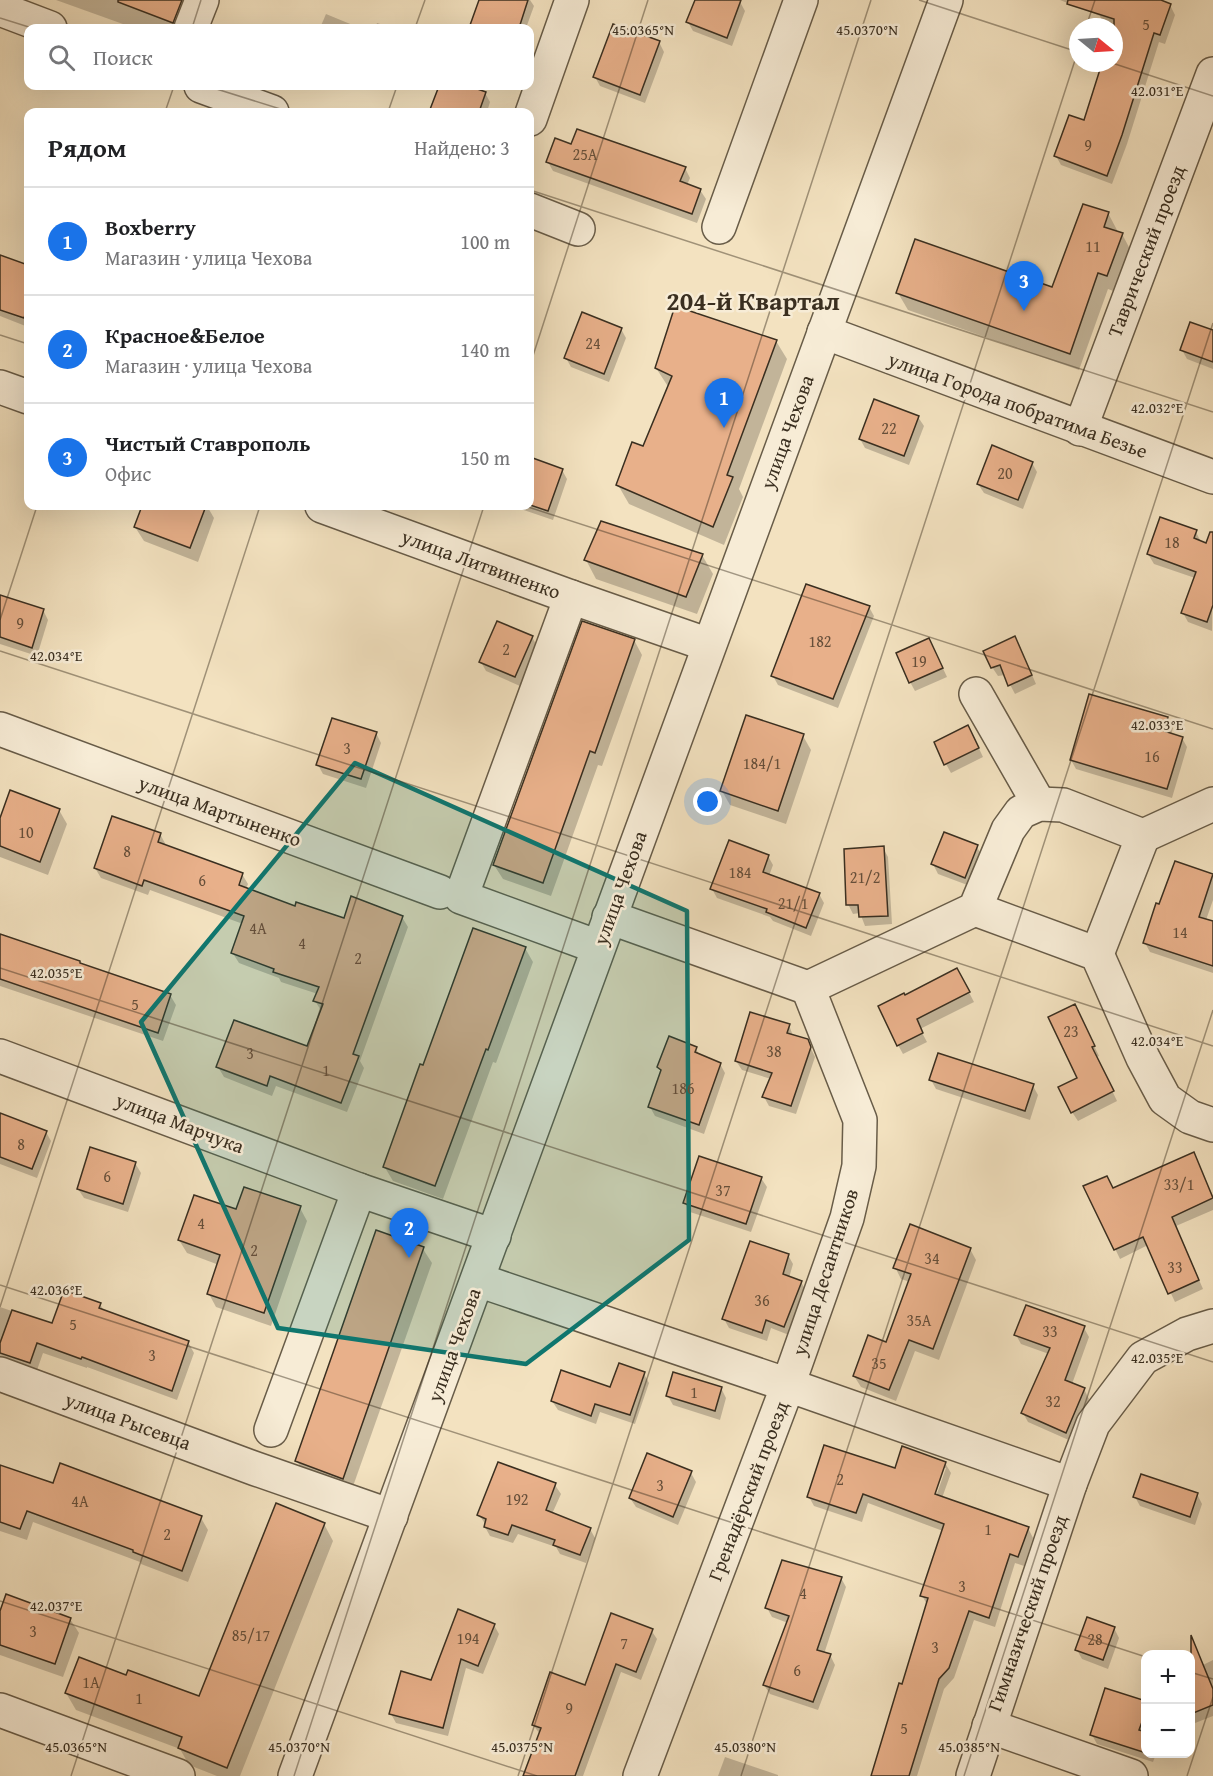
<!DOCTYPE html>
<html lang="ru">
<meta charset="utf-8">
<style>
:root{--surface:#fff;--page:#f6f6f6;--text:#202124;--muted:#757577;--line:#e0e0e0;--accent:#1a73e8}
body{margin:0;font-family:"Gentium Book Plus",serif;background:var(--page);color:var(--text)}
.controls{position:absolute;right:18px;bottom:18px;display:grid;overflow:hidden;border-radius:12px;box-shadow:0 6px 24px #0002}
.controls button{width:54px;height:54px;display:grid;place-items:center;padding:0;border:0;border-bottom:2px solid var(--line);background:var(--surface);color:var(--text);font:30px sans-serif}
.compass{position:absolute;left:1069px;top:18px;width:54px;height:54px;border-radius:50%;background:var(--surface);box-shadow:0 6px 24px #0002;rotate:108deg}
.you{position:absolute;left:708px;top:802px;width:21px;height:21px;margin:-15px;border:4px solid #fff;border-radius:50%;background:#1a73e8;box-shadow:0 0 0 9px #1a73e833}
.badge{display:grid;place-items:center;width:39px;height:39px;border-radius:50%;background:var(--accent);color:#fff;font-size:20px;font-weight:700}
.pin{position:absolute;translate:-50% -50px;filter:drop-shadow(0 2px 3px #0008)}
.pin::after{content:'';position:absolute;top:32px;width:21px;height:18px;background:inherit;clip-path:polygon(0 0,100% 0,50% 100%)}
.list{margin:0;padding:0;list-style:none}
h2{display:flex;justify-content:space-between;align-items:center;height:78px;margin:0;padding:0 24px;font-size:26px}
h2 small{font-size:20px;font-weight:400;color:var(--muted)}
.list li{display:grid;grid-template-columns:39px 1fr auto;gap:18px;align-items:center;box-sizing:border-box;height:108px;padding:0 24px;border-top:2px solid var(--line)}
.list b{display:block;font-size:22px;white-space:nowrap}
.list p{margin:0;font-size:20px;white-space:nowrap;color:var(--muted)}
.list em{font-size:20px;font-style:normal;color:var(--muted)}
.icon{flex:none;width:33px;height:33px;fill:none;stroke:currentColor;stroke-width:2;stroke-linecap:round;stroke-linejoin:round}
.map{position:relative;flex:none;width:1213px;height:1776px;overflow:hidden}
.search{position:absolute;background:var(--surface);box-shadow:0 6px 24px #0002;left:24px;top:24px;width:510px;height:66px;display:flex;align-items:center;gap:15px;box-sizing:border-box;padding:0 21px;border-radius:12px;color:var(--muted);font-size:22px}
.panel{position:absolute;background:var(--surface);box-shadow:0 6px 24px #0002;left:24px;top:108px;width:510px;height:402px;border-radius:12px}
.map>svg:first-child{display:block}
</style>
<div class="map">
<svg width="1213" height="1776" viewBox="0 0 1213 1776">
<rect width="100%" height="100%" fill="#f3e2c0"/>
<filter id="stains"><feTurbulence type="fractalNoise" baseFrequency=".00333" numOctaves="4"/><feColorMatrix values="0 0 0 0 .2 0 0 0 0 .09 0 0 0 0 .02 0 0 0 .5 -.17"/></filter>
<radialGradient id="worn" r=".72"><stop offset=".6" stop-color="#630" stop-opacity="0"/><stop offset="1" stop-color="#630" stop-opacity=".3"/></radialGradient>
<!-- shadow -->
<g fill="#0003" fill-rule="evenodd">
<polygon points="56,0 217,0 196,28 134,28"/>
<polygon points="480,0 530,0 534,6 526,28 472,28"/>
<polygon points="696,0 734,0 740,2 745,11 732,46 693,31 688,22"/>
<polygon points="1060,0 1157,0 1170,5 1175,15 1165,44 1159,42 1127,144 1112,184 1061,165 1056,156 1085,122 1104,63 1114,63 1114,32 1116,27 1103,23 1100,16"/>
<polygon points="326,14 360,28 320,28"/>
<polygon points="377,23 392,28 375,28"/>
<polygon points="659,42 664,52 645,103 600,86 595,77"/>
<polygon points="440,86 464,86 485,93 490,102 487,112 431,112"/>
<polygon points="572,145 685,168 690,178 687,185 700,190 706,199 697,223 553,171 548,162"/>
<polygon points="1108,213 1117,230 1117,232 1122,234 1131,251 1116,292 1108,289 1079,370 908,310 898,293 1053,289"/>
<polygon points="0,256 28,267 28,327 0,316"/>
<polygon points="621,329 626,338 609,382 571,367 566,358"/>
<polygon points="1213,332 1213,369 1187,359 1182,350"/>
<polygon points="776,341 787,359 739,489 743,497 724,545 629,504 618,485 644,448 669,388 656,368"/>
<polygon points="918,417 924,426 909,465 865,448 860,439"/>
<polygon points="530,459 562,470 567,479 553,520 512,506 530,506"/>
<polygon points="1032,463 1037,472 1023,509 984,493 978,484"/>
<polygon points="83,506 96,506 95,510"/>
<polygon points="144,506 207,506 214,518 198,562 144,541 135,527"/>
<polygon points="1196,532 1201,542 1213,546 1212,631 1188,622 1183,613 1195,578 1154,564 1148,554"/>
<polygon points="702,555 713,574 697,614 596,579 586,560"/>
<polygon points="0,596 43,610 48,620 37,656 0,644"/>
<polygon points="869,607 874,616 838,708 778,685 773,676"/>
<polygon points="532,637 537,646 520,686 486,671 481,662"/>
<polygon points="634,640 642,655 602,766 598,765 551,896 503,879 494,865"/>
<polygon points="1020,647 1036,684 1015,694 1005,675 998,676 992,667"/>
<polygon points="934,649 947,677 915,691 910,682"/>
<polygon points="1167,718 1173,728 1171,735 1182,738 1187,747 1172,798 1076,769 1071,760"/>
<polygon points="376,733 381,743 366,788 323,774 318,765"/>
<polygon points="803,736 811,750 786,824 730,805 722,791"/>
<polygon points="973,736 983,757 951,773 946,764"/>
<polygon points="59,810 67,824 48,875 0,857 0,822"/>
<path d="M160 834 166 845V847L242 874 248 884 246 889 296 908 344 920 402 917 408 927 360 1061 364 1068 347 1112 276 1086 272 1096 224 1077 218 1067 308 1048 322 1012 315 1001 318 994 281 982 279 978 239 963 232 952 243 924 150 890 148 895 101 878 95 868ZM239 879H242L237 893Z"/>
<polygon points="977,847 982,856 970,886 938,874 933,864"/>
<polygon points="883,848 888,857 892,924 865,926 860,913 853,914 848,904"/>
<polygon points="768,856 773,865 769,876 819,894 824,903 811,936 773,921 770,917 717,898 712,889"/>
<polygon points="1176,863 1213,876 1213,900 1206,920 1213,923 1213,973 1150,952 1145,943"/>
<polygon points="0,934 81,965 170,995 176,1005 163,1041 0,986"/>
<polygon points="525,948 533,962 496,1063 493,1062 443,1199 393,1181 384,1166 424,1067"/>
<polygon points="962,979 974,1002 920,1029 927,1042 903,1054 898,1045 904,997"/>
<polygon points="1079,1015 1099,1056 1096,1057 1117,1101 1078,1121 1072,1112 1079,1079"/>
<polygon points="789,1025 793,1036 807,1040 815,1057 796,1114 769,1106 764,1097 771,1079 742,1070 736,1061"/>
<polygon points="696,1049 700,1056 720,1064 725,1073 704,1134 655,1116 650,1107 662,1072 659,1067"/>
<polygon points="931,1080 1033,1086 1038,1095 1030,1120 936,1089"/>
<polygon points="0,1115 46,1132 51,1141 37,1178 0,1164"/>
<polygon points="1193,1154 1213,1196 1213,1210 1176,1226 1203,1289 1175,1302 1148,1245 1120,1259 1085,1186 1113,1190"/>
<polygon points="135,1163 141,1173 128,1212 84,1198 78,1189"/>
<polygon points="761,1178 767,1187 751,1232 690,1212 685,1203"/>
<polygon points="300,1208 307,1221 271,1326 216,1307 209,1294 219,1265 187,1253 179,1240 237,1211"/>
<polygon points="423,1249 432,1263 351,1492 305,1475 297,1461"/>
<polygon points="970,1249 976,1260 939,1360 915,1351 896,1401 861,1387 854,1376 887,1344 910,1282 901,1279 895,1267"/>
<polygon points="788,1255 793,1264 789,1278 801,1282 806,1291 789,1335 771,1328 767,1341 729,1328 724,1319"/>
<polygon points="100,1304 104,1311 188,1342 194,1353 177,1400 87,1367 87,1368 43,1353 36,1373 0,1360 0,1307 53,1325"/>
<polygon points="1084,1328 1089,1337 1072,1384 1084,1389 1089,1399 1071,1441 1028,1422 1023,1413 1049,1354 1021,1344 1016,1335"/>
<polygon points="644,1374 649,1383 635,1424 600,1412 596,1424 558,1410 552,1401 611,1389"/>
<polygon points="721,1388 726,1398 720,1420 673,1405 668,1396"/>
<path d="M945 1463 951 1473 942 1498 1028 1528 1033 1538 1024 1566 1015 1563 995 1627 974 1620 954 1678 944 1689 917 1776H873L903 1686 927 1605 922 1595 943 1531 868 1503 862 1522 814 1506 809 1497 896 1470ZM943 1468H946L934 1502 931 1501Z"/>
<polygon points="0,1467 54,1485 201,1518 208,1530 188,1582 141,1564 140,1562 33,1522 27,1540 0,1531"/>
<polygon points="691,1473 696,1482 678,1525 636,1507 630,1498"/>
<polygon points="555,1485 561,1494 552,1514 590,1529 595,1538 586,1563 560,1554 556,1547 518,1534 513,1543 490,1536 485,1527 486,1525 479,1515"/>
<polygon points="1197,1494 1202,1504 1195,1525 1140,1506 1135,1497"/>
<polygon points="324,1524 333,1541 240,1776 217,1776 189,1765 180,1749 76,1710 66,1693 127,1677 200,1698"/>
<polygon points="841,1578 846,1587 824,1654 830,1655 835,1665 818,1710 770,1694 764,1685 788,1623 772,1617 767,1608"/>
<polygon points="0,1615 70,1619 79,1633 63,1677 0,1655"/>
<polygon points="494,1625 499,1634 483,1674 466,1668 448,1736 396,1723 391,1714 432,1681"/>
<polygon points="1114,1628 1119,1638 1108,1669 1082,1659 1077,1650"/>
<polygon points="651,1630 657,1639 641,1680 621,1672 583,1776 525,1776 540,1734 533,1725 586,1687"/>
<polygon points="1200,1660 1203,1665 1213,1660 1213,1716 1190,1725 1190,1664"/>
<polygon points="1146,1702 1146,1754 1156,1754 1153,1762 1097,1744 1092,1735"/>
<polygon points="725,1757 778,1775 778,1776 718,1776"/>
</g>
<!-- building -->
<g fill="#e8b08a" stroke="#3a2f20" stroke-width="1.5">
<polygon points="118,0 182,0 173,23 118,2"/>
<polygon points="479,0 528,0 519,28 469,28"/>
<polygon points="695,0 741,0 727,38 686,22"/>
<polygon points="1068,0 1161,0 1171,4 1160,35 1154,33 1122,135 1107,176 1054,156 1069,115 1084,120 1102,63 1114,63 1114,19 1067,4"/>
<polygon points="613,24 660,41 640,95 593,77"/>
<polygon points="439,86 469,86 486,92 479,112 429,112"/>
<polygon points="577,129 686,167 680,181 701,189 692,214 546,162 555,138 571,144"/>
<polygon points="1083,204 1109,212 1104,227 1123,233 1107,276 1098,273 1070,354 896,293 915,239 1052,287"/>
<polygon points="0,255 28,265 28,305 24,318 0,310"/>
<polygon points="675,306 777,340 727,475 733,477 713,527 616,485 632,442 643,446 672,376 655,368"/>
<polygon points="582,312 622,328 604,374 564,358"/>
<polygon points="1190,322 1213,330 1213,362 1180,350"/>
<polygon points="874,399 919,416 904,456 859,439"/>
<polygon points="992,445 1033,462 1018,500 977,484"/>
<polygon points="530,457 563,469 548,511 530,505"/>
<polygon points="142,506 206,506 190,548 134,527"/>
<polygon points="1160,517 1197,530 1194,538 1206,543 1210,532 1213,532 1213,605 1207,622 1181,613 1196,572 1147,554"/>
<polygon points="601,521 703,554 686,597 584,560"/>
<polygon points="806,584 870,606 833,699 771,676"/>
<polygon points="0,595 44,609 32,648 0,637"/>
<polygon points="497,621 533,636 515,677 479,662"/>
<polygon points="582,621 635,639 595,753 590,751 543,883 493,865"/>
<polygon points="1015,636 1032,675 1008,686 1000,665 991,668 983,651"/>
<polygon points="929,638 943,668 909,683 896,653"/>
<polygon points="1089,694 1168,717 1164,731 1183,737 1167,789 1070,760"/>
<polygon points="746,715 804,734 778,811 720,791"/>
<polygon points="332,718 377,732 361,779 316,765"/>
<polygon points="968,725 979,748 944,765 934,742"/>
<polygon points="10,790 60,809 40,862 0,846 0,818"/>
<polygon points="112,816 161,833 158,842 243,873 239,885 295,906 296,902 344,918 351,896 403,916 353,1054 359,1056 341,1103 270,1076 267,1086 216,1067 234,1020 307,1046 323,1004 313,1001 319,987 273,972 274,969 231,953 244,916 144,880 142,886 94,868"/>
<polygon points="944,832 978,845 965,878 931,864"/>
<polygon points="729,840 769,855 763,872 820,893 806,928 766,912 767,909 710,889"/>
<polygon points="884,846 888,916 859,917 858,905 846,905 844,849"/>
<polygon points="1175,861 1213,874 1199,917 1213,921 1213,966 1143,943 1156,903 1159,904"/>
<polygon points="473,928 526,947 488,1050 486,1049 435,1186 383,1167 420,1064 423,1065"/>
<polygon points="0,934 80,961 80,963 171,994 158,1033 0,979"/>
<polygon points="957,968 970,992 917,1019 923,1033 897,1046 878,1006 904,993 905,995"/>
<polygon points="1075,1004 1095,1046 1092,1047 1114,1091 1071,1113 1058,1087 1077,1078 1048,1017"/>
<polygon points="750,1012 790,1024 787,1033 808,1039 811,1047 791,1106 762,1097 772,1073 735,1061"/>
<polygon points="669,1036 697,1047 695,1052 721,1063 699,1125 648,1107 661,1070 657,1067"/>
<polygon points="938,1053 1034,1084 1025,1111 929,1080"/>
<polygon points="0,1113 47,1131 32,1169 0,1157"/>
<polygon points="90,1147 136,1162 123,1204 77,1189"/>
<polygon points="1194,1152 1213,1198 1172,1217 1199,1280 1168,1294 1143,1237 1114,1250 1083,1186 1107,1176 1113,1188"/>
<polygon points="699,1156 762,1177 746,1224 683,1203"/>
<polygon points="244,1187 301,1206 264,1313 207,1294 220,1255 178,1240 194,1195 236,1209"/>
<polygon points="910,1224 971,1248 933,1349 909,1340 889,1390 853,1376 868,1335 886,1342 911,1274 893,1268"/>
<polygon points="376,1230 424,1247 343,1479 295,1461"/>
<polygon points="750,1241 789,1254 783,1274 802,1281 784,1327 766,1320 762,1333 722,1319"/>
<polygon points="64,1290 101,1303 99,1308 189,1341 172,1391 82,1357 81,1359 37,1343 30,1363 0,1353 0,1343 12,1310 52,1323"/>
<polygon points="1026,1305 1085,1326 1065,1380 1085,1388 1066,1433 1021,1413 1050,1348 1014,1335"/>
<polygon points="619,1363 645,1372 630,1415 595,1404 591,1416 551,1401 561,1370 610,1387"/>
<polygon points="673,1372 722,1387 715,1411 666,1396"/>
<polygon points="824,1445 895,1468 902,1446 946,1462 935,1494 1029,1527 1018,1557 1010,1554 989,1618 969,1611 949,1668 939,1679 909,1776 871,1776 899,1683 902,1684 928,1598 920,1596 944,1524 863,1494 856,1513 807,1497"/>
<polygon points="647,1453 692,1471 673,1517 629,1498"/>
<polygon points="498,1462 556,1483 546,1510 591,1528 580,1555 553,1545 555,1540 512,1525 508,1535 484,1527 486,1519 477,1515"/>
<polygon points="60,1463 202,1516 182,1571 133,1552 133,1550 27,1511 20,1529 0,1522 0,1465 53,1483"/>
<polygon points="1141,1474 1198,1493 1190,1517 1133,1497"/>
<polygon points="276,1503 325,1523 227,1768 178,1748 182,1737 65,1693 79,1657 126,1675 128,1670 199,1696"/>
<polygon points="782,1560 842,1577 817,1650 831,1654 813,1702 763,1685 789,1616 765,1608"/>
<polygon points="6,1594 71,1618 55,1664 0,1645 0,1611"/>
<polygon points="458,1609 495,1624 478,1666 461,1659 443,1728 389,1714 401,1671 431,1680"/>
<polygon points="611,1613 653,1629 636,1672 616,1664 575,1776 523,1776 541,1728 532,1725 550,1672 585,1685"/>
<polygon points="1087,1617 1115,1627 1103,1660 1075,1650"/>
<polygon points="1191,1635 1213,1689 1213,1705 1191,1714"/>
<polygon points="1105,1688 1146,1701 1146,1711 1139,1730 1146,1732 1146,1753 1090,1735"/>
</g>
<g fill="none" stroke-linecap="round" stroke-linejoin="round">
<defs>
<g id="minor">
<polyline points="0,9 50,28"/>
<polyline points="191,28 202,0"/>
<polyline points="201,86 272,112"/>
<polyline points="530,119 572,0"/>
<polyline points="530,210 578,229"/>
<polyline points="719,227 801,0"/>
<polyline points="824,332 1213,477"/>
<polyline points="0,387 28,397"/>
<polyline points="1080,429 1213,74"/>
<polyline points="322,506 571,597 709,645"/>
<polyline points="571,597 461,897 598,947"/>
<polyline points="976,694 1039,804"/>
<polyline points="0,729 440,892"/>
<polyline points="975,909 1097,954 1143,1058 1165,1099 1190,1117 1213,1125"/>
<polyline points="609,917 808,988 975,909 1008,830 1021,812 1039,804 1063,805 1143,836 1213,804"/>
<polyline points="1097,954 1143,836"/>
<polyline points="0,1056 359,1190 494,1236"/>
<polyline points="478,1280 788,1385 847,1218 859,1166 860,1120 808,988"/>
<polyline points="0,1374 256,1469 391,1516"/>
<polyline points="271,1430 359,1190"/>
<polyline points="0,1710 178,1776"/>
<polyline points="989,1726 1131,1776"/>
<path d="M295 1776C513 1184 729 592 946 0"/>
<polyline points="640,1776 788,1385 1070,1484"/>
<polyline points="973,1776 1070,1484 1093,1424 1143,1358 1187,1334 1213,1326"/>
</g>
</defs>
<!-- minor casing -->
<use href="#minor" stroke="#685c48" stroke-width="36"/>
<!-- minor -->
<use href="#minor" stroke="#f7ecd6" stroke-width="33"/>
</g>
<!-- marked area -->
<path fill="#0f766e" fill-opacity="0.2" stroke="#0f766e" stroke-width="4.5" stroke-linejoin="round" d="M355 763 687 911 689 1240 526 1364 278 1328 141 1022Z"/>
<!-- ticks -->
<path fill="none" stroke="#3a2f20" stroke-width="1.5" stroke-opacity="0.45" d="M919 0 1078 52M0 18 32 28M1086 27 1095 0M192 28 201 0M415 28 425 0M1112 63 1213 96M207 86 290 112M165 112 174 86M388 112 397 86M530 190 1213 412M0 335 28 344M530 365 648 0M525 506 1213 729M0 620 37 506M0 651 1213 1046M0 968 1213 1362M0 1285 1146 1657M0 1307 260 506M0 1601 537 1776M1190 1672 1213 1679M71 1776 484 506M294 1776 871 0M518 1776 1078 51M741 1776 1213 323M964 1776 1213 1010M1187 1776 1213 1697"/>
<g text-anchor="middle" stroke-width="5" stroke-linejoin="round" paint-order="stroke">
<!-- number labels -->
<g font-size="16" fill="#664f3a">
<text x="1146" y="30">5</text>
<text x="1088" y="151">9</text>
<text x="585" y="160">25А</text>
<text x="1093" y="252">11</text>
<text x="593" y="349">24</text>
<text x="889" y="434">22</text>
<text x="1005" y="479">20</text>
<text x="1172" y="548">18</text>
<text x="20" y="629">9</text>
<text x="820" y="647">182</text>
<text x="506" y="655">2</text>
<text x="919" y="667">19</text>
<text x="347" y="754">3</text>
<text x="1152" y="762">16</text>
<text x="762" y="769">184/1</text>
<text x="26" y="838">10</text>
<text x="127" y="857">8</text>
<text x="740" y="878">184</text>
<text x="865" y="883">21/2</text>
<text x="202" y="886">6</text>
<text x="793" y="909">21/1</text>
<text x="258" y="934">4А</text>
<text x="1180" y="938">14</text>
<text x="302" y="949">4</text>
<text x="358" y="964">2</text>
<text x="135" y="1010">5</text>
<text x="1071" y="1037">23</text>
<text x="774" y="1057">38</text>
<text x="250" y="1059">3</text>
<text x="326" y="1076">1</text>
<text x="683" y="1094">186</text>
<text x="21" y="1150">8</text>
<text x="107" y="1182">6</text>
<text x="1179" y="1190">33/1</text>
<text x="723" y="1196">37</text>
<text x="201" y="1229">4</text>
<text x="254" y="1256">2</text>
<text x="932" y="1264">34</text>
<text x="1175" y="1273">33</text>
<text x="762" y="1306">36</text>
<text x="919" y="1326">35А</text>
<text x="73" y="1330">5</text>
<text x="1050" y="1337">33</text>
<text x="152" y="1361">3</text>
<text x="879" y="1369">35</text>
<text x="694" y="1398">1</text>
<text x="1053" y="1407">32</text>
<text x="840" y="1485">2</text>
<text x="660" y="1491">3</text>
<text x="517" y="1505">192</text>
<text x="80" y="1507">4А</text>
<text x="988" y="1535">1</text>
<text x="167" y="1540">2</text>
<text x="962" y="1592">3</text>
<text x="803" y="1599">4</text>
<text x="33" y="1637">3</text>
<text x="251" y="1641">85/17</text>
<text x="468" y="1644">194</text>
<text x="1095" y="1645">28</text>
<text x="624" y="1649">7</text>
<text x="935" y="1653">3</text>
<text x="797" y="1676">6</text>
<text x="91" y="1688">1А</text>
<text x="139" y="1704">1</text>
<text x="569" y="1714">9</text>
<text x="904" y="1734">5</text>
</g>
<!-- street labels -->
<g font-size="20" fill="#3a2f20" stroke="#f7ecd6">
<text transform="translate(1146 251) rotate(-69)" y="7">Таврический проезд</text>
<text transform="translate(1018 405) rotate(20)" y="7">улица Города побратима Безье</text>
<text transform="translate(787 432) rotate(-70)" y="7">улица Чехова</text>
<text transform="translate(481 564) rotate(20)" y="7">улица Литвиненко</text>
<text transform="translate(220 811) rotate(20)" y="7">улица Мартыненко</text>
<text transform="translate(620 888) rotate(-70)" y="7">улица Чехова</text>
<text transform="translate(180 1123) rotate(21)" y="7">улица Марчука</text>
<text transform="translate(825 1272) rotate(-72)" y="7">улица Десантников</text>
<text transform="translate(454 1345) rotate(-70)" y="7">улица Чехова</text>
<text transform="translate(128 1421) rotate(20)" y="7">улица Рысевца</text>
<text transform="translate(748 1491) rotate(-69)" y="7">Гренадёрский проезд</text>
<text transform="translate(1027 1613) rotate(-71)" y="7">Гимназический проезд</text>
</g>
<!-- district labels -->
<g font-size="26" font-weight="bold" fill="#3a2f20" stroke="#f7ecd6">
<text x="753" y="310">204-й Квартал</text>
</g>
</g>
<g font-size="15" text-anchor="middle" fill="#3a2f20" stroke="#f7ecd6" stroke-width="5" stroke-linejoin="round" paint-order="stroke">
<text x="643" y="35">45.0365°N</text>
<text x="867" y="35">45.0370°N</text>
<text x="1157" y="96">42.031°E</text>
<text x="1157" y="413">42.032°E</text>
<text x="56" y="661">42.034°E</text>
<text x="1157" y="730">42.033°E</text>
<text x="56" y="978">42.035°E</text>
<text x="1157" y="1046">42.034°E</text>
<text x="56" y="1295">42.036°E</text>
<text x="1157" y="1363">42.035°E</text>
<text x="56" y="1611">42.037°E</text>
<text x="76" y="1752">45.0365°N</text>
<text x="299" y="1752">45.0370°N</text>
<text x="522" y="1752">45.0375°N</text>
<text x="745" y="1752">45.0380°N</text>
<text x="969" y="1752">45.0385°N</text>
</g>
<rect width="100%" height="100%" filter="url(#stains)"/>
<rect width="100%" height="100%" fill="url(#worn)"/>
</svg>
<div class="controls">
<button>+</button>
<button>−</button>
</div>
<svg class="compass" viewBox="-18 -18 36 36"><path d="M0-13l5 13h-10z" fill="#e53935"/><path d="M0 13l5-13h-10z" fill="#757577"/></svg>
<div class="you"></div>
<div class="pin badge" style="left:724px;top:428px">1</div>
<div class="pin badge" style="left:409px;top:1258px">2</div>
<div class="pin badge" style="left:1024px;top:311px">3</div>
<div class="search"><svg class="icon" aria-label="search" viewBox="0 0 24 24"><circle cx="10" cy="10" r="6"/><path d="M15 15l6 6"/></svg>Поиск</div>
<section class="panel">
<h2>Рядом<small>Найдено: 3</small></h2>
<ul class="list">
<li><span class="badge">1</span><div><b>Boxberry</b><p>Магазин · улица Чехова</p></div><em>100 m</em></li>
<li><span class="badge">2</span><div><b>Красное&amp;Белое</b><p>Магазин · улица Чехова</p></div><em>140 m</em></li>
<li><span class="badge">3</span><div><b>Чистый Ставрополь</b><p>Офис</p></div><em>150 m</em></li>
</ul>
</section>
</div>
